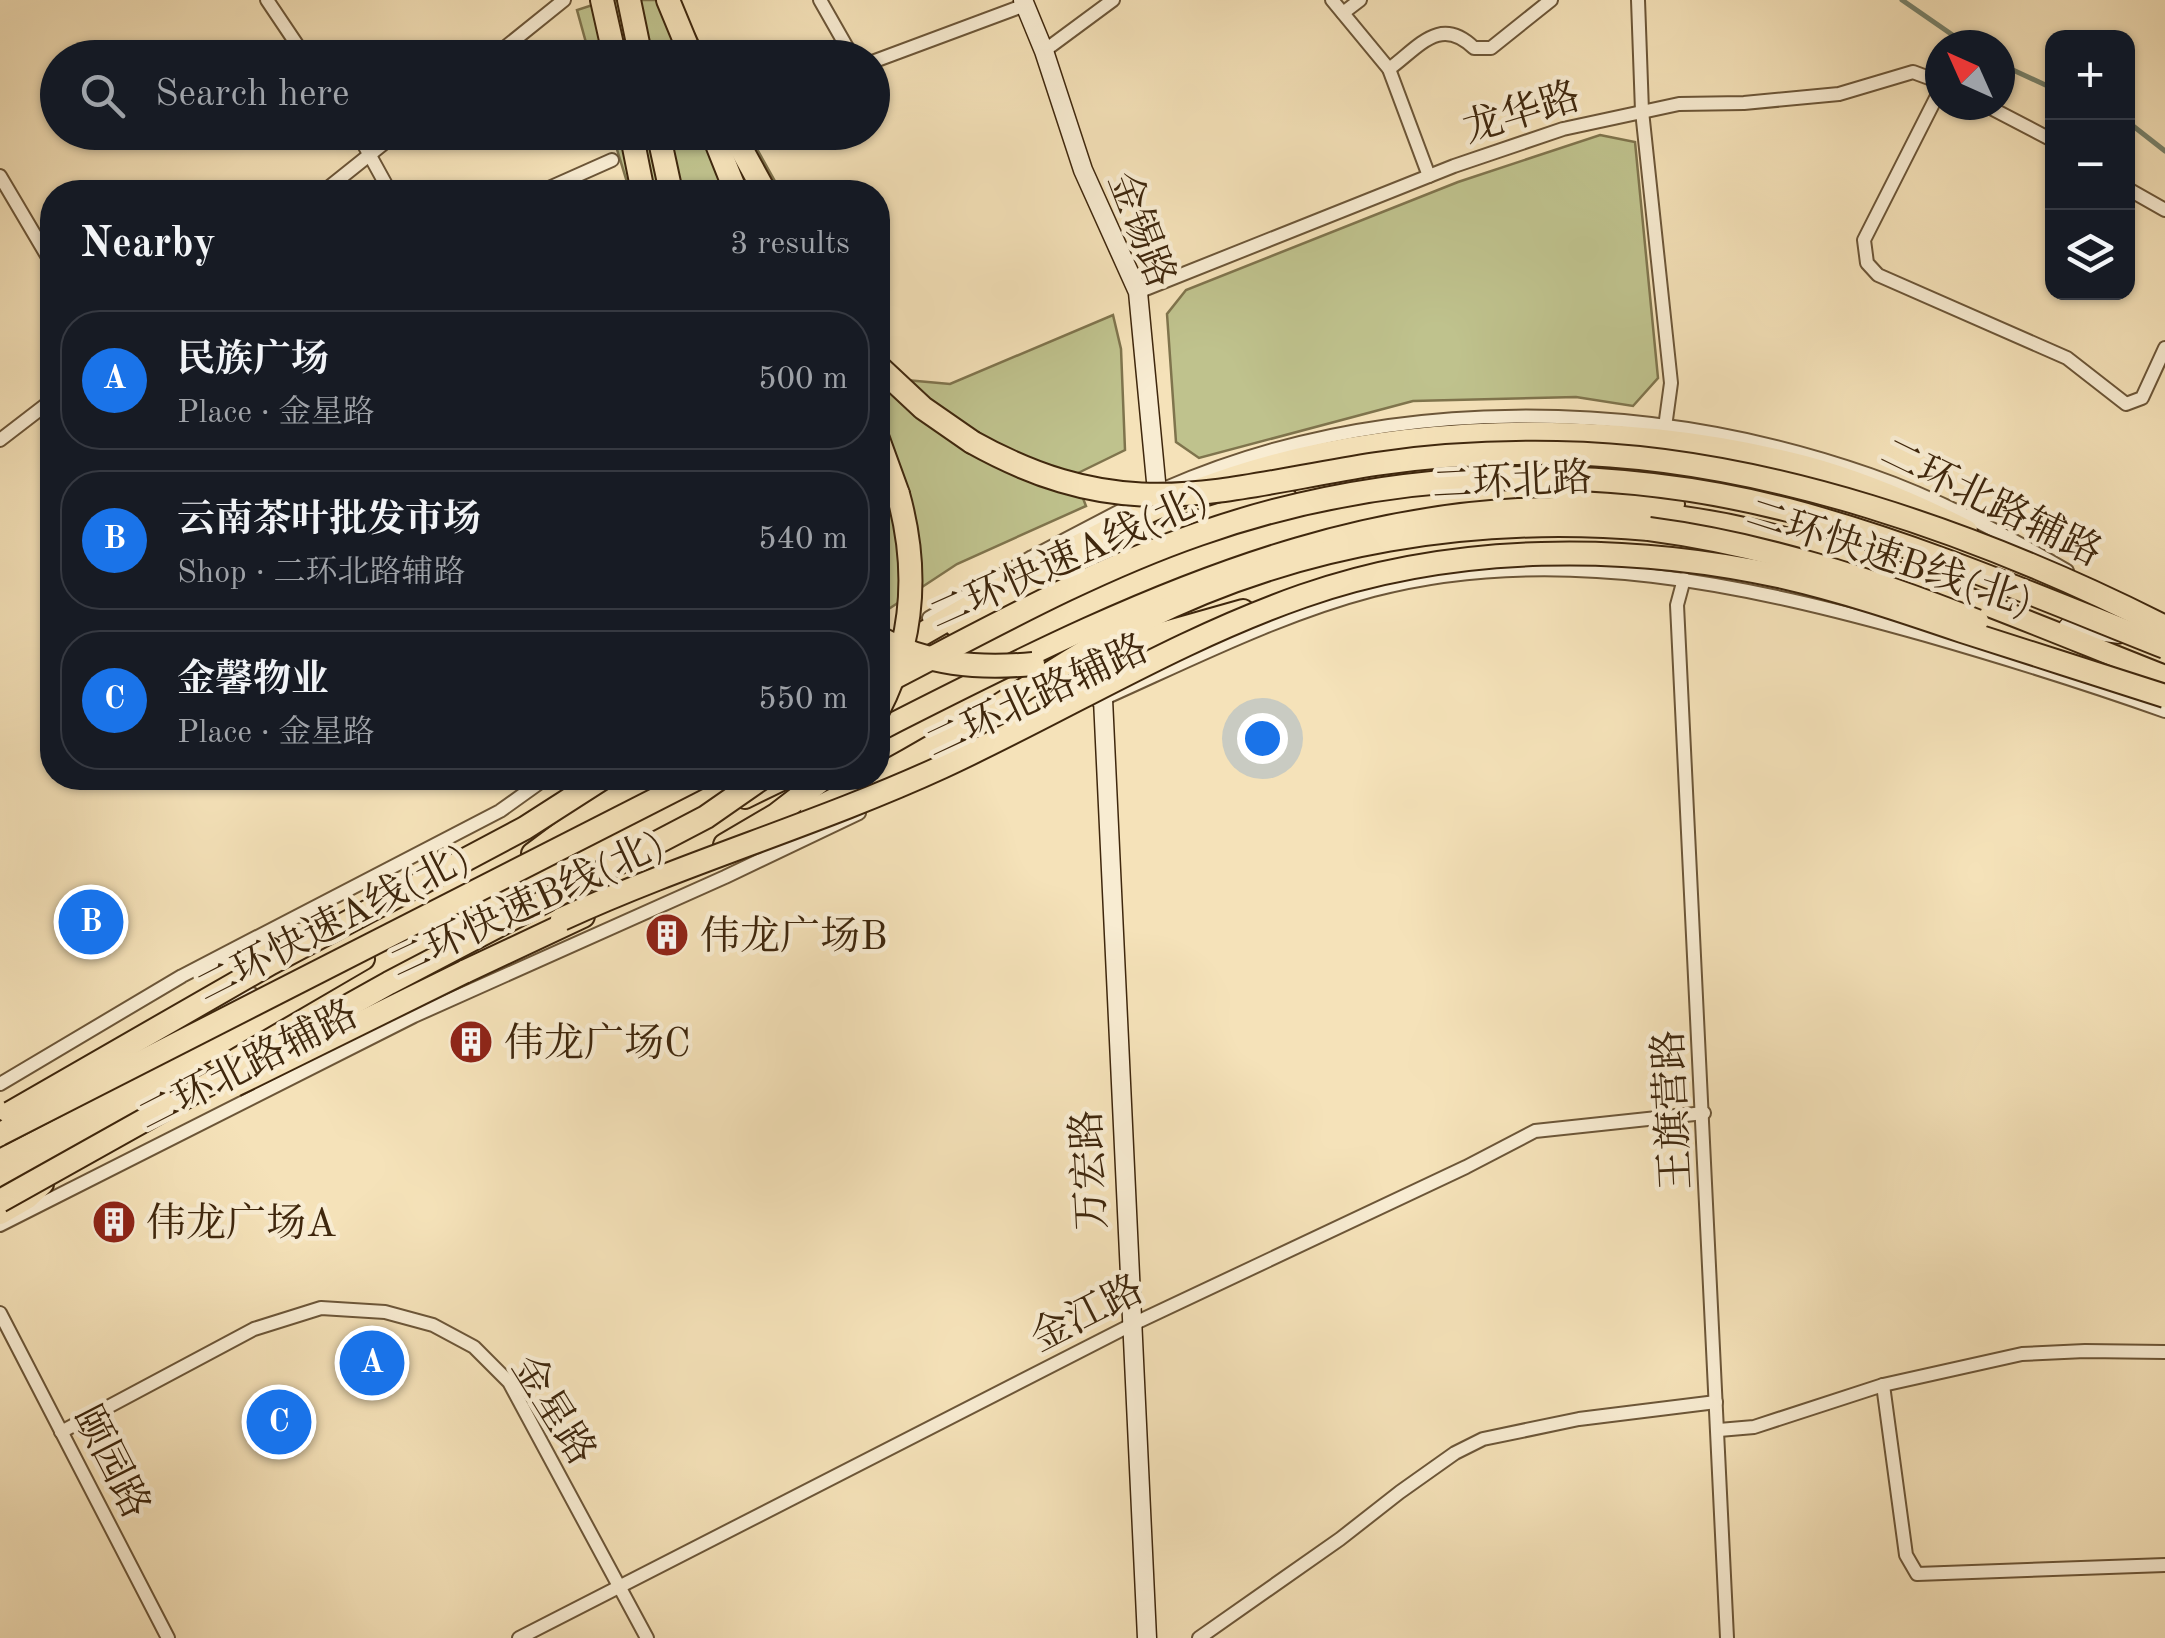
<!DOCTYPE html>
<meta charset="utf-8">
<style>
:root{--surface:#171b24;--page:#242831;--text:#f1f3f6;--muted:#9ea1a6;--line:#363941;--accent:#1a73e8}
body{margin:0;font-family:"Old Standard TT","Noto Serif SC",serif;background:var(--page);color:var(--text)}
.controls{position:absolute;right:30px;top:30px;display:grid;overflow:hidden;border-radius:20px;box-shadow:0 2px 8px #0004}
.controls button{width:90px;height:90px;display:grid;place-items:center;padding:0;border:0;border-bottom:2px solid var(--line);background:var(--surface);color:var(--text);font:50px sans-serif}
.compass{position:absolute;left:1925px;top:30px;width:90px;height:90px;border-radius:50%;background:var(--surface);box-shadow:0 2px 8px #0004;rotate:315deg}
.you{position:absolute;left:1262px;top:738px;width:35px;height:35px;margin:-25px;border:8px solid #fff;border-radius:50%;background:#1a73e8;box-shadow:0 0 0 15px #1a73e833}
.badge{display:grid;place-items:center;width:65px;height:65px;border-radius:50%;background:var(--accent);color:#fff;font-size:32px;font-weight:700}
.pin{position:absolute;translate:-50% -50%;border:5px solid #fff;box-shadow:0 2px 10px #0006}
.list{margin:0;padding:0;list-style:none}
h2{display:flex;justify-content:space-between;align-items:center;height:130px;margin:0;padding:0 40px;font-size:42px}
h2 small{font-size:32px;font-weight:400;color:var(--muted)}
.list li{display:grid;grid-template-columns:65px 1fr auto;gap:30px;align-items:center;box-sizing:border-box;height:140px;margin:0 20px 20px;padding:0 20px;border:2px solid var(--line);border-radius:40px}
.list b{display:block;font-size:38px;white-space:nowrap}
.list p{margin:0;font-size:32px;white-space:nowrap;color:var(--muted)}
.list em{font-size:32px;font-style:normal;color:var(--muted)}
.icon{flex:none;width:55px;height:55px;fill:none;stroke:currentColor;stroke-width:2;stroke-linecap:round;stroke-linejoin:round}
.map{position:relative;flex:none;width:2165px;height:1638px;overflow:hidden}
.search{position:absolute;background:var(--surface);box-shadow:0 2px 8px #0004;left:40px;top:40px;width:850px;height:110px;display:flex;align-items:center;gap:25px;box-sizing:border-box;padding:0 35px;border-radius:55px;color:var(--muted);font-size:38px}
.panel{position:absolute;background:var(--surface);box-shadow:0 2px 8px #0004;left:40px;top:180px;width:850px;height:610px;border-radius:40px}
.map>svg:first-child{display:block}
</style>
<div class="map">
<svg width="2165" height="1638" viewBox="0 0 2165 1638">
<rect width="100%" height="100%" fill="#f5e2b9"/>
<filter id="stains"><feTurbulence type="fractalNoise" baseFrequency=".002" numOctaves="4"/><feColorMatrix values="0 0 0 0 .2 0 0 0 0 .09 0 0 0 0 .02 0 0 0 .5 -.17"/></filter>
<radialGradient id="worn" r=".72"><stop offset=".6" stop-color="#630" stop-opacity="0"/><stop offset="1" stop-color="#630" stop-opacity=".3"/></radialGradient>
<!-- green -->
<g fill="#bfc28d" stroke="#7f744d" stroke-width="2.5">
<polygon points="608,0 676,0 707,57 590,57 577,10"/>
<polygon points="612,133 748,133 781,192 630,192"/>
<polygon points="1600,135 1635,142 1658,378 1633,406 1576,397 1413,401 1199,458 1176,442 1167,314 1186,290 1458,182"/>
<polygon points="1113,315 1121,349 1125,450 1074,475 1086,506 957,564 878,616 878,348 906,380 950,384"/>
</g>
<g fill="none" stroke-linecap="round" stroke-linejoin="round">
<!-- stream -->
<g stroke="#77826c" stroke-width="5">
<polyline points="1902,0 1967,45"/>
<polyline points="2000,64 2052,88"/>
<polyline points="2128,122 2165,151"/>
</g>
<defs>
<g id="street">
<polyline points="267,0 306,58"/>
<polyline points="820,0 853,58"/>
<polyline points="1332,0 1389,69 1429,176"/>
<polyline points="1638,0 1642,111 1671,383 1665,427"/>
<polyline points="1343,13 1360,0"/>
<polyline points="1044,51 1113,0"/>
<polyline points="492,58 564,0"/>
<polyline points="872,62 1025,5"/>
<path d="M1389 69C1419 47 1440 15 1474 48H1491L1551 0"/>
<polyline points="1940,90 1864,240 1867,263 1878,275 2067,358 2126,404 2142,398 2165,348"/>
<polyline points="1985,105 2052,140"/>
<polyline points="357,132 390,192"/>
<polyline points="0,176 52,264"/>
<polyline points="2128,189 2165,210"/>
<polyline points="323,192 398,132"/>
<polyline points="540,192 612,160"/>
<polyline points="1138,292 1454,166 1563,129 1679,104 1744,103 1839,94 1913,72 1940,82"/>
<polyline points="0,440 52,400"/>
<path d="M1166 488C1384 393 1647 397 1870 475 1939 499 2004 534 2067 571"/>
<polyline points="1684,579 1677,605 1727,1638"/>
<polyline points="929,618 1032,557 1143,499"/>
<polyline points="51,658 52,657"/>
<path d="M1098 701C1188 661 1278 615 1373 590 1556 542 1749 585 1926 635 2006 658 2086 683 2165 711"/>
<polyline points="192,1020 252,994"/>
<polyline points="0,1084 182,976 500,811 546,778"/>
<polyline points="0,1225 414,1016 725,877 859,813"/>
<polyline points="0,1313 168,1638"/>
<polyline points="1883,1385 1906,1555 1917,1574 2165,1565"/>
<polyline points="1719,1430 1754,1427 1883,1385 2022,1354 2085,1351 2165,1352"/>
<polyline points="61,1432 254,1329 321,1308 385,1312 433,1325 474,1347 509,1382 647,1638"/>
<polyline points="519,1638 1131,1325 1466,1167 1535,1131 1704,1113"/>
<polyline points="1199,1638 1340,1539 1400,1492 1455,1453 1483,1439 1579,1419 1716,1402"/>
</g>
<g id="secondary">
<polyline points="1023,0 1044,51 1083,170 1138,292 1157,492"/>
<polyline points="2068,627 2120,634"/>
<polyline points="1103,699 1147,1638"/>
</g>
<g id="primary">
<polyline points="1549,488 1674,504"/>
<path d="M955 626C1062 574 1169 520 1286 498"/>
<path d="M878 731C1160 587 1426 454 1753 530 1895 563 2030 623 2165 676"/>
<polyline points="745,798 786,778"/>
<polyline points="589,821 666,778"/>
<polyline points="0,1160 184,1064 364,959"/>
<polyline points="0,1179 203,1076"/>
<polyline points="0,1214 28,1198 43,1184"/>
</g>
<g id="highway">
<polyline points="602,0 615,58"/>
<polyline points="629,0 641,58"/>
<polyline points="668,0 692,58"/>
<polyline points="631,132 643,192"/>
<polyline points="658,132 671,192"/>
<polyline points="712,132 736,192"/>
<polyline points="732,132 765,192"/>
<polyline points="878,366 923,408 972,442"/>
<polyline points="878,439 898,494"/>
<polyline points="1105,650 1243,611"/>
<path d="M878 659C983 601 1086 534 1199 490 1380 421 1618 418 1804 467 1860 482 1914 505 1966 531"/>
<path d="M812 811C871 782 928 750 984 715 1036 683 1086 648 1141 621 1298 542 1475 514 1649 529"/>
<polyline points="725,845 776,815 824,778"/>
<polyline points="533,854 584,816 627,778"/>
<polyline points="464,972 583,916"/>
</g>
</defs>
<!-- street casing -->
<use href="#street" stroke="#6c5638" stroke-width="16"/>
<!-- secondary casing -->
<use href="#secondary" stroke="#3f270d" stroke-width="21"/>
<!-- primary casing -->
<use href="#primary" stroke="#3f270d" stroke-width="24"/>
<!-- highway casing -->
<use href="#highway" stroke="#3f270d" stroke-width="26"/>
<!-- street -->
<use href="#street" stroke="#f8ecd2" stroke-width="12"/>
<!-- secondary -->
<use href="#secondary" stroke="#f8ecd2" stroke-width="18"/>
<!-- primary -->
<use href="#primary" stroke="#f5e2b9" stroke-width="20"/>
<!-- highway -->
<use href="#highway" stroke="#f5e2b9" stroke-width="22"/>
<defs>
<g id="highway-bridge">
<path d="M972 442C1126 528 1216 489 1376 464 1436 455 1497 452 1557 453 1762 456 1983 535 2165 627"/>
<path d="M1649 529C1763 544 1870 579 1977 621"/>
<path d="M878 637C927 665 977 669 1033 664"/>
<path d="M878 686C983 632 1087 573 1199 534 1386 468 1596 461 1788 510 1917 544 2041 598 2165 647"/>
<path d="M878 711C914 642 919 569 898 494"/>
<path d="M562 919C686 862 818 824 942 767 1063 711 1177 640 1303 596 1454 543 1628 543 1783 577 1844 591 1903 611 1962 631 2030 653 2097 674 2165 696"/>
<polyline points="235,1085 464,972"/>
<polyline points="10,1113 271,963 525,828 603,778"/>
<polyline points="0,1134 698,778"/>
<polyline points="0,1201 389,983 706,817 762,778"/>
</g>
</defs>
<!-- highway-bridge casing -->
<use href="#highway-bridge" stroke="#3f270d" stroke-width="26" stroke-linecap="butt"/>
<!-- highway-bridge -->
<use href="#highway-bridge" stroke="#f5e2b9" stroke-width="22"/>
</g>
<!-- icons -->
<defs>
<symbol id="building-disc" viewBox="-11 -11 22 22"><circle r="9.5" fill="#8f2418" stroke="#f8ecd2"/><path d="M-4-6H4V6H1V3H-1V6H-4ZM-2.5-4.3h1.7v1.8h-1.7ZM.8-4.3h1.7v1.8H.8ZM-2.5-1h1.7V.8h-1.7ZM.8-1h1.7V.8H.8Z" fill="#fff"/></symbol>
</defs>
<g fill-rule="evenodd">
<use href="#building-disc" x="642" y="910" width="50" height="50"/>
<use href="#building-disc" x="446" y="1017" width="50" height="50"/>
<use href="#building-disc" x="89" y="1197" width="50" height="50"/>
</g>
<g text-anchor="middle" stroke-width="9" stroke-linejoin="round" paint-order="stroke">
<!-- street labels -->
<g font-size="40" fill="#3f270d" stroke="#f8ecd2">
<text transform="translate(1521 111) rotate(-17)" y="14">龙华路</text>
<text transform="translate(1143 229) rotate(69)" y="14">金锡路</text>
<text transform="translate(1512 480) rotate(-3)" y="14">二环北路</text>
<text transform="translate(1992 501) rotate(26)" y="14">二环北路辅路</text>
<text transform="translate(1068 556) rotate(-24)" y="14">二环快速A线(北)</text>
<text transform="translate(1890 556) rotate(18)" y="14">二环快速B线(北)</text>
<text transform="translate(1036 695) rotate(-25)" y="14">二环北路辅路</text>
<text transform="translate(526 903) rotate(-25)" y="14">二环快速B线(北)</text>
<text transform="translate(332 922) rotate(-27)" y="14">二环快速A线(北)</text>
<text transform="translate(247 1064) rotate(-27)" y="14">二环北路辅路</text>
<text transform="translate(1671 1110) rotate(-93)" y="14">王旗营路</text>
<text transform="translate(1088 1170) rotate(-93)" y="14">万宏路</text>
<text transform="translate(1086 1312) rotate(-27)" y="14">金江路</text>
<text transform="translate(555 1409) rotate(58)" y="14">金星路</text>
<text transform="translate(113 1461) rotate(63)" y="14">颐园路</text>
</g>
<!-- poi labels -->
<g font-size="40" fill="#3f270d" stroke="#f8ecd2" text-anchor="start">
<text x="700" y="949">伟龙广场B</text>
<text x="504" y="1056">伟龙广场C</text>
<text x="146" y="1236">伟龙广场A</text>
</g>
</g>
<rect width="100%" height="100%" filter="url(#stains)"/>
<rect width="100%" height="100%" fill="url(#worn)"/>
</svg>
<div class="controls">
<button>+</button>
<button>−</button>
<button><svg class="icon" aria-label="layers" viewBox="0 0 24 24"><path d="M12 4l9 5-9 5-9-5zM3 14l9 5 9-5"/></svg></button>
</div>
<svg class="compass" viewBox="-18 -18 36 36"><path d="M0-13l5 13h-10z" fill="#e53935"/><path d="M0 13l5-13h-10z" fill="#9ea1a6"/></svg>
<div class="you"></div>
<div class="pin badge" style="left:372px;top:1363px">A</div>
<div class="pin badge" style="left:91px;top:922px">B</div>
<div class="pin badge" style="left:279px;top:1422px">C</div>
<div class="search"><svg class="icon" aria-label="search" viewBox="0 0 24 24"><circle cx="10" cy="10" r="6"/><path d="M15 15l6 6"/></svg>Search here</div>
<section class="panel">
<h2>Nearby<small>3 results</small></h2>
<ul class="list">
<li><span class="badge">A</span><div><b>民族广场</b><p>Place · 金星路</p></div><em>500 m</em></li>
<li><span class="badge">B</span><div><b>云南茶叶批发市场</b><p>Shop · 二环北路辅路</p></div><em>540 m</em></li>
<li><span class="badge">C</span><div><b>金馨物业</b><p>Place · 金星路</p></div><em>550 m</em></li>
</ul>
</section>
</div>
